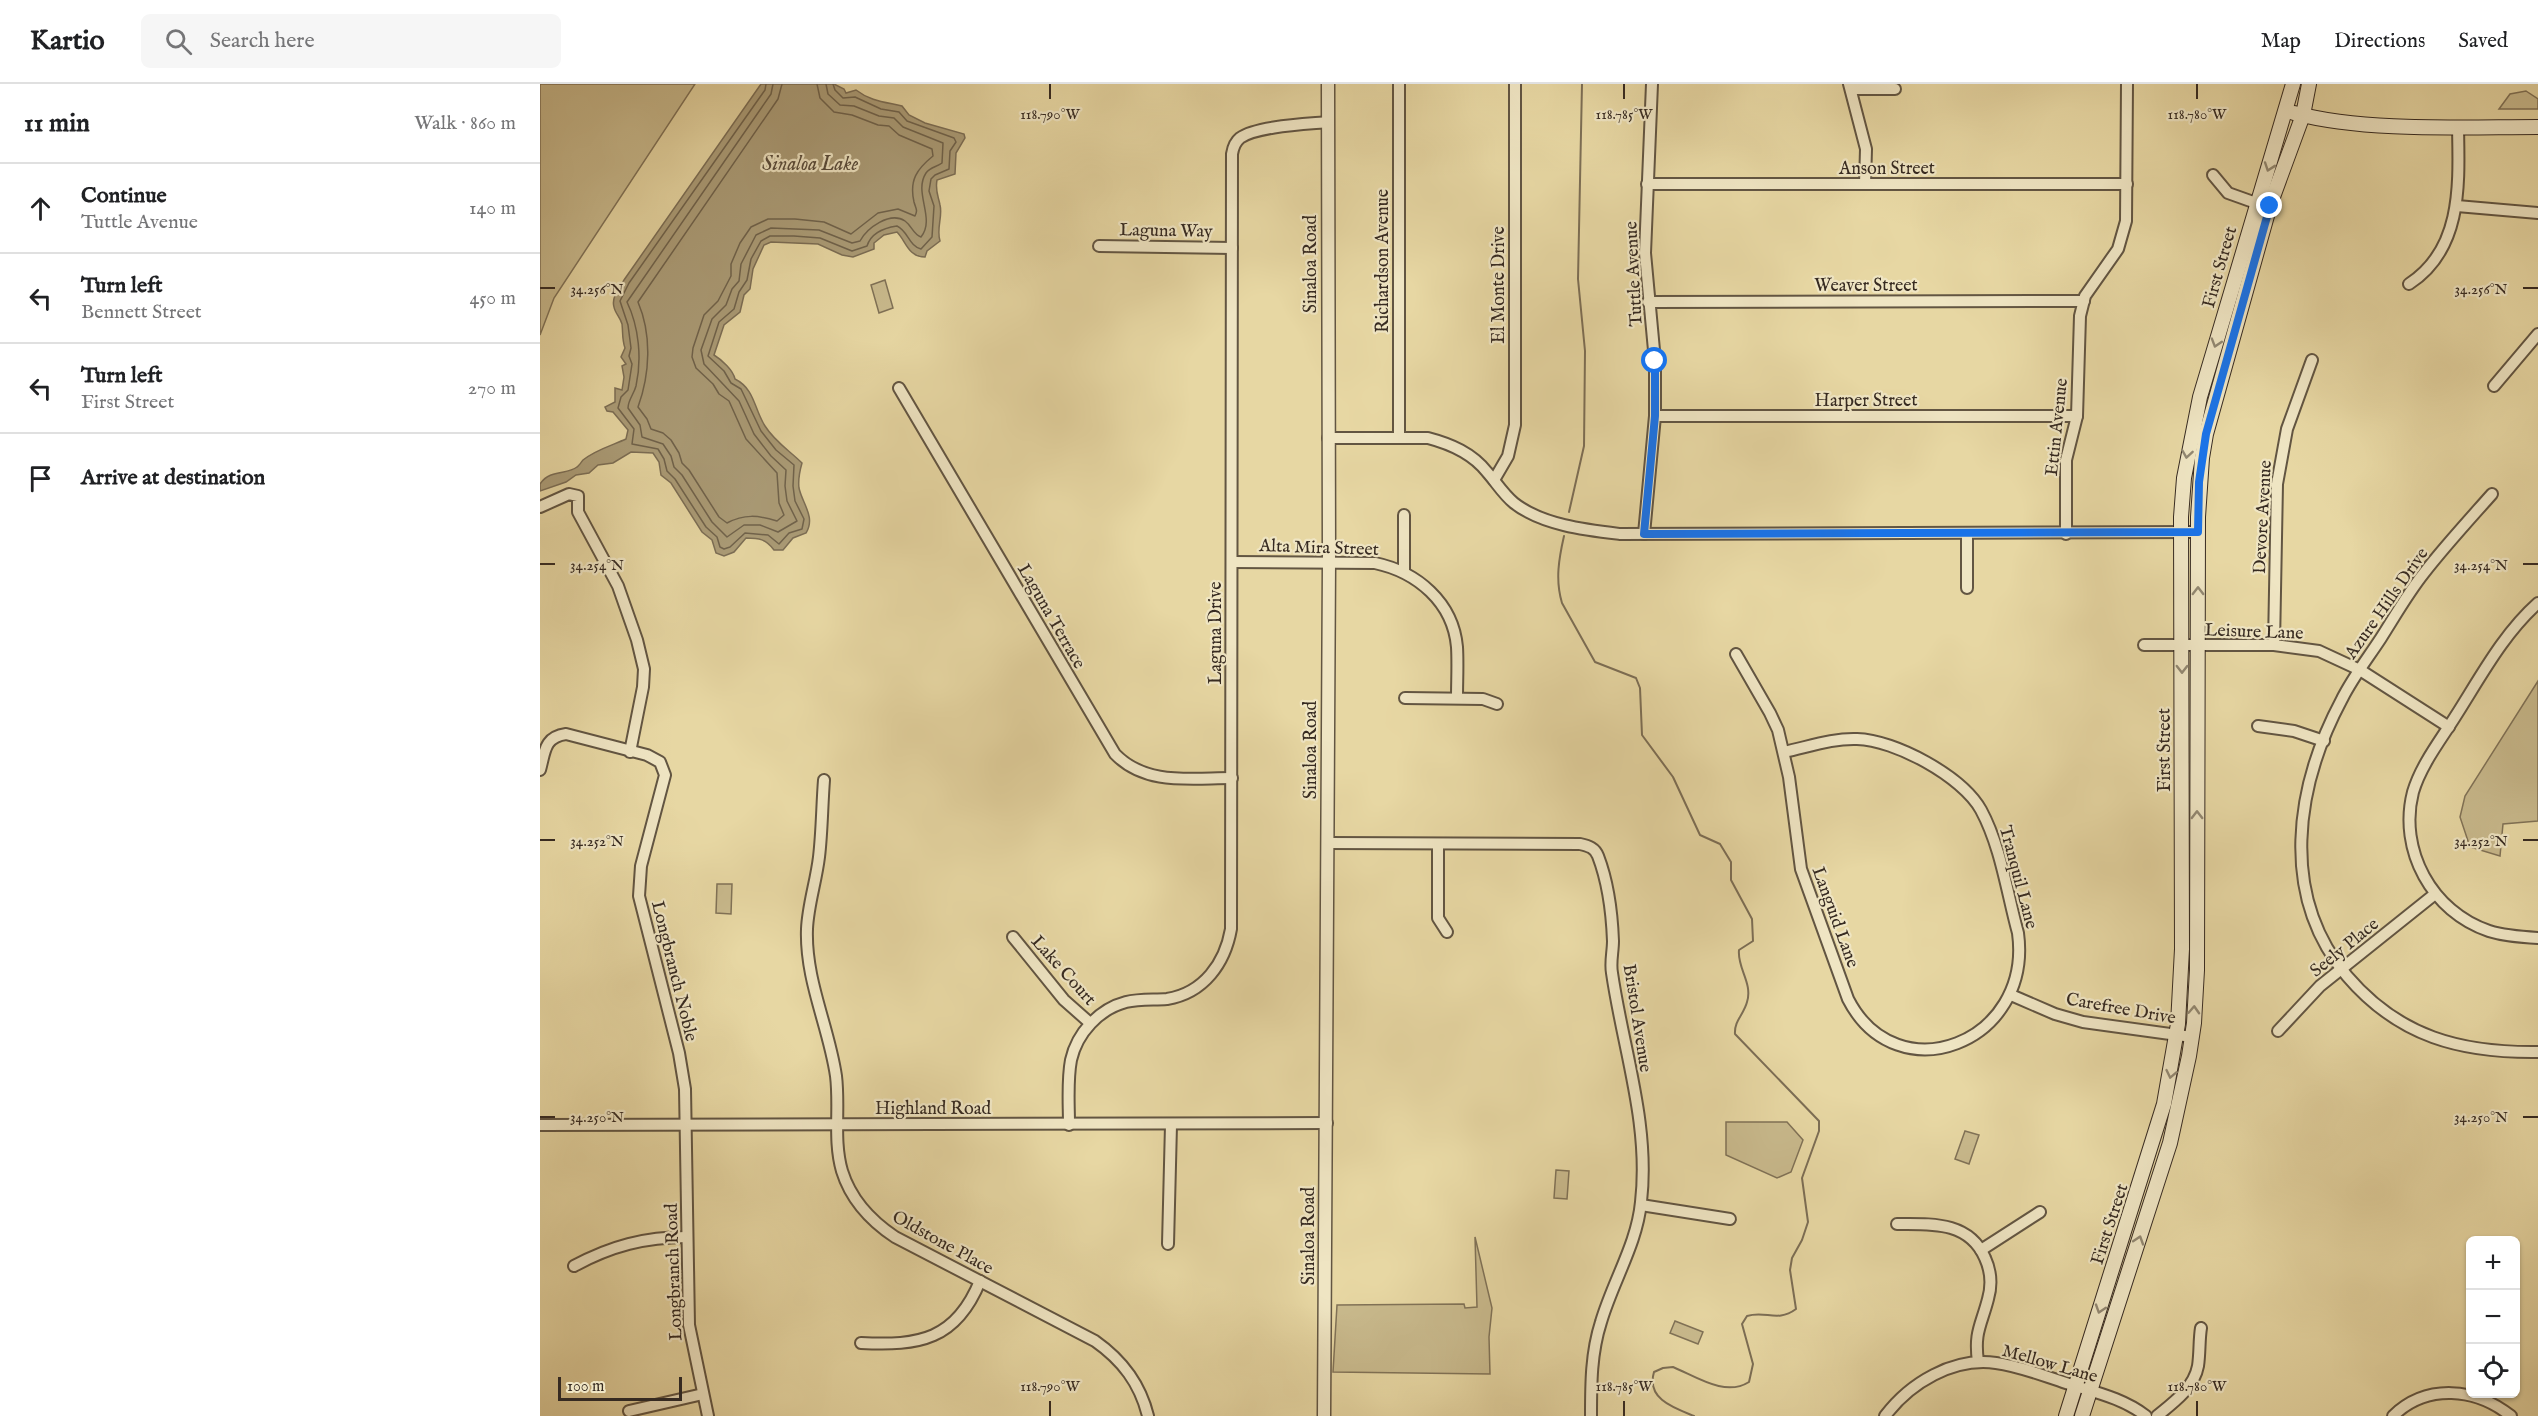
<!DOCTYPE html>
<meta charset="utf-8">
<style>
:root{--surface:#fff;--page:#f6f6f6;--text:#202124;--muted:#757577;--line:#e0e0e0}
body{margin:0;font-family:"IM FELL English",serif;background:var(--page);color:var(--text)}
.controls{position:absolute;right:18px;bottom:18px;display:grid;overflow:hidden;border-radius:9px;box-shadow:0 2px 4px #0004}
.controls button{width:54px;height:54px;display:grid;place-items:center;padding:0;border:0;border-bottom:2px solid var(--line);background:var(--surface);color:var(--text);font:30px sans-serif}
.scale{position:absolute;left:18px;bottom:15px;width:124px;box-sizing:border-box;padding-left:6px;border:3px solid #362a21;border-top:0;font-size:16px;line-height:21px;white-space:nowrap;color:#362a21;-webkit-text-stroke:4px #efe5c3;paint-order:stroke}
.stop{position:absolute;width:18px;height:18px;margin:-14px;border:4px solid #1a73e8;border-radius:50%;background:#fff}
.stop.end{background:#1a73e8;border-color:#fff;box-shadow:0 2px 6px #0008}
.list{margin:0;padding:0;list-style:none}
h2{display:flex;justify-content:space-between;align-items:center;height:78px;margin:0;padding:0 24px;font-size:26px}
h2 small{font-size:20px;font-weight:400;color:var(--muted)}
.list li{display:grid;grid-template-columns:39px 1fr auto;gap:18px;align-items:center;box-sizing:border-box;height:90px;padding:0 24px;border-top:2px solid var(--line)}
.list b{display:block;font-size:22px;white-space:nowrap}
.list p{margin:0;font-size:20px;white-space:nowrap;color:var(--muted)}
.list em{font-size:20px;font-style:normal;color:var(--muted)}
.icon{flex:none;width:33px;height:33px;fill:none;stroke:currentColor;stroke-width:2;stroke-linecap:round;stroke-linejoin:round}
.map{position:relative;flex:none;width:1998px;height:1332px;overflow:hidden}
header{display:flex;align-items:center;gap:36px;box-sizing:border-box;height:84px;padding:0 30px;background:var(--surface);border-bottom:2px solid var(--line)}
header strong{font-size:28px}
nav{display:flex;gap:33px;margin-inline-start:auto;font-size:21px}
.search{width:420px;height:54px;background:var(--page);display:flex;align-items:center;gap:15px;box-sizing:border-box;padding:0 21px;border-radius:9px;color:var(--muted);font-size:22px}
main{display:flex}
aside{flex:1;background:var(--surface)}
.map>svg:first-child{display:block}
</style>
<header>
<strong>Kartio</strong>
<div class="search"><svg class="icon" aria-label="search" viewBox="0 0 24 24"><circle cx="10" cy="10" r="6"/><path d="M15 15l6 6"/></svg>Search here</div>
<nav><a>Map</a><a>Directions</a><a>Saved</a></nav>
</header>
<main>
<aside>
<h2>11 min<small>Walk · 860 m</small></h2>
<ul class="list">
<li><svg class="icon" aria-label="ahead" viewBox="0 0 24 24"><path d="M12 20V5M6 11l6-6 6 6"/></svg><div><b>Continue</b><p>Tuttle Avenue</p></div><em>140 m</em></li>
<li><svg class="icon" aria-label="left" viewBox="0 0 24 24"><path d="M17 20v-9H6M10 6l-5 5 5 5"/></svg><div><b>Turn left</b><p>Bennett Street</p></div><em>450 m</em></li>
<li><svg class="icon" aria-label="left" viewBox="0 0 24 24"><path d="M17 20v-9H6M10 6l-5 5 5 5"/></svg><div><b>Turn left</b><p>First Street</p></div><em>270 m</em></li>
<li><svg class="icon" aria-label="arrive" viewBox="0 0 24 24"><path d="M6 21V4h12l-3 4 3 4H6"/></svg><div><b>Arrive at destination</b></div></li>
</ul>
</aside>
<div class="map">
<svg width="1998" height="1332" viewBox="0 0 1998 1332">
<rect width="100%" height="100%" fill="#e7d7a3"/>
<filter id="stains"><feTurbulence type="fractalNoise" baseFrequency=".00333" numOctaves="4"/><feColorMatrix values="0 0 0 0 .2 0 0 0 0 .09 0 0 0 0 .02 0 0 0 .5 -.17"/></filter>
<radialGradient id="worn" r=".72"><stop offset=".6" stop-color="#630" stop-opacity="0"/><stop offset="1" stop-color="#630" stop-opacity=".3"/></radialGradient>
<!-- green -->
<g fill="#c9ba8d" stroke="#807257" stroke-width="1.5">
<polygon points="0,0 155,0 14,214 0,251"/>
<polygon points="1986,7 1998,15 1998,25 1959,25 1970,10"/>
<polygon points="345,196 353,224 339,229 331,201"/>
<polygon points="1998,597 1998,737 1963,740 1960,772 1930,763 1920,733 1925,712"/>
<polygon points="177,800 192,800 191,830 176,829"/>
<polygon points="1186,1038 1247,1038 1263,1056 1251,1088 1237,1094 1186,1071"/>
<polygon points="1425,1047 1439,1051 1429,1080 1415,1075"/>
<polygon points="1016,1086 1029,1087 1027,1115 1014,1114"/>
<polygon points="935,1153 952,1224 949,1253 950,1290 793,1288 797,1221 924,1220 925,1224 937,1223"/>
<polygon points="1135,1237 1163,1248 1158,1260 1130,1249"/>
</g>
<!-- water -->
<path fill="#ab9c77" stroke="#7c6e55" stroke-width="1.5" d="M221 0H294L304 5 306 9 316 6C330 17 345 18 362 22L369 31 385 39 424 50 425 54 416 69 415 90 397 96C395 107 398 111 400 121 403 133 396 144 400 157L387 167 385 173C368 173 366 157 357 148L344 151 334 159V165L313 173 302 171 278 160 231 158 224 161 213 185 210 205 204 211 200 228 184 241 174 271C182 276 193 286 195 295 215 305 214 325 225 342 235 358 250 367 262 379 260 386 258 396 259 404 262 419 276 433 266 449L253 454 243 466H234C226 455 219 454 206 454L194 468 184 472 176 469 172 456 162 448 131 399 121 391 119 378 113 369 91 368 73 379 58 381 49 389 36 391 26 398 0 407V400C10 385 27 391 37 383 39 382 42 377 43 376 55 366 73 361 86 355L88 346 73 328 67 327 65 323 75 318V304L82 306 84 293 82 282 86 280 81 273 85 264C82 256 83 249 82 240 80 233 75 229 74 223 71 213 80 203 84 196Z"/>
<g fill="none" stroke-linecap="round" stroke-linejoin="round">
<!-- shore -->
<g stroke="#70634c" stroke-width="1.5">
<path d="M226 0 225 6 89 199 80 217 88 241 91 264 89 272 92 280 88 306 81 313 78 324 94 345 92 360 118 365 124 375 127 387 135 395 166 443 177 453 180 463 184 465 190 463 205 449 228 451 239 460 249 449 262 445 264 435 255 417 253 402 254 381 236 366 221 347 201 305 191 299 184 287 168 272 179 238 194 225 199 208 207 196 211 175 221 157 230 152H254L280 154 312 167 327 162C331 149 343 144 357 142 368 147 369 162 381 165L392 153 394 122 389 107 391 95 395 91 409 85 410 67 416 58 414 54 367 37 359 28 341 25 315 13 303 14 295 6 293 0"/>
<path d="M233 0 231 10 87 218C99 243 102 275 96 302 94 310 88 316 88 324L100 341 102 353 123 360 131 372 134 383 142 391 172 438 187 453 204 441H220L238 448 257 437 247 417 245 402 246 386 231 372 214 350 199 317 164 280 161 266 172 235 186 221 192 205 199 197 201 180 216 151 231 144 279 146 312 159 320 157C327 144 350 127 365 137 372 142 373 150 381 153 396 134 373 109 386 89 390 83 397 83 402 79L403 59 363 43 354 34 339 32 314 22 300 21 288 10 286 0"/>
<path d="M242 0 238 15 98 218C112 251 110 290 98 323L107 335 111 345 123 349 131 356 139 369 142 379 149 386 179 433 187 439C204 430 218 431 237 437L244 431 239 419 237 389 206 355 189 317 179 310 173 300 156 284 152 273 153 264 164 231 178 217 191 192V180L200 159 211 143 228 135H255L284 138 311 150 338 129 358 125 375 132C378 126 376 125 374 118 369 96 377 85 393 72L392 65 359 51 349 42 338 41 312 31 294 28 280 14 277 0"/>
</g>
<!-- stream -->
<g stroke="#7c6e55" stroke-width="2">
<polyline points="1029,428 1044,362 1045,267 1038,195 1042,0"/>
<path d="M1024 452C1019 474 1015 496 1022 519L1055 578 1096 594 1100 604 1102 651 1133 693 1160 751 1180 760 1191 778V796L1212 835 1213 857 1199 866C1197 884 1213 899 1207 918 1204 930 1194 937 1195 950L1279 1037V1047L1262 1094 1268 1138 1262 1156 1252 1174 1250 1186 1256 1225C1237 1239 1226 1226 1207 1232L1202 1240 1213 1280 1209 1298C1185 1313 1157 1293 1133 1283L1123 1284 1114 1288C1106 1315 1134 1324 1154 1332"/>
</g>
<defs>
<g id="minor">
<polyline points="859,0 859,354"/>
<polyline points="1309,0 1326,65 1325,100"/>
<polyline points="1311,5 1355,5"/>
<polyline points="1673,91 1688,109 1716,119"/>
<polyline points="1107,100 1587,100"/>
<polyline points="1917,122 1998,129"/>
<polyline points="559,162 692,164"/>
<path d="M1869 200C1923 165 1919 99 1918 43"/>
<polyline points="1108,218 1544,217"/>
<polyline points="1954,302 1998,250"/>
<path d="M359 304 575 670C606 702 651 694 692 694"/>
<polyline points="1115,332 1537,332"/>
<path d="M788 354H888C911 360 932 369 947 388 956 398 963 410 974 419 1002 441 1046 446 1080 450L1658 448"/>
<polyline points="954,396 968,372 975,341 975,0"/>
<path d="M1952 410C1929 436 1905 462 1884 489 1868 509 1855 532 1841 554 1828 574 1813 593 1802 615 1755 703 1739 811 1807 892 1859 953 1921 969 1998 968"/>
<polyline points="0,423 29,410 38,412 38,428 78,502 97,556 104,585 103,603 90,668"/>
<polyline points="864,431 864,488"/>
<polyline points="1104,450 1115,332 1115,277 1105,169 1112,0"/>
<polyline points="1427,450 1427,504"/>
<polyline points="1526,450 1526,376 1537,332 1540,232 1545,212 1578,165 1586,137 1587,0"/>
<path d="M692 478 835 479C877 488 913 518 917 563 918 580 917 597 917 614"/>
<path d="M1998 519C1963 550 1940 594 1915 633 1900 657 1881 681 1873 708 1858 766 1892 828 1949 847 1965 852 1981 853 1998 854"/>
<polyline points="1604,561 1734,561 1779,567 1820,586 1909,643"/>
<polyline points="1734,561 1737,400 1747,345 1772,276"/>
<path d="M1196 570 1230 629 1238 646 1249 693 1261 785 1308 915C1357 1011 1493 959 1478 849 1467 809 1461 763 1441 726 1422 692 1355 656 1317 655 1293 654 1268 663 1244 668"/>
<polyline points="865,614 943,615 957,620"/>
<polyline points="1718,642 1754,647 1784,657"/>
<path d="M0 686C5 668 4 653 26 650L107 671 120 678 125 691 101 782 99 812 139 969 145 1005 149 1241 168 1332"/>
<path d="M284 696C282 722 282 748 279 773 276 798 268 821 267 845 265 896 289 943 296 992 300 1024 293 1056 302 1087 311 1116 331 1137 355 1153L555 1257C582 1276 600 1299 608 1332"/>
<path d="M788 759 1040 760C1049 762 1055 764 1058 772 1068 798 1072 830 1073 857 1073 868 1070 878 1072 889 1083 965 1110 1040 1101 1118 1097 1160 1073 1197 1061 1238 1051 1269 1051 1300 1051 1332"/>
<polyline points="898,760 898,834 907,848"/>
<polyline points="473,853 524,916 550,939"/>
<polyline points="1471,911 1515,930 1543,938 1652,953"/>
<polyline points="1738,947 1780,902 1895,810"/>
<polyline points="0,1041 787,1039"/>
<path d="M529 1041C529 1020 527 997 531 976 537 949 559 925 586 918 599 915 613 916 627 915 664 909 685 879 691 845L692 70C693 64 695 58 700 54 716 42 768 40 788 38"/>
<polyline points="1101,1121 1190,1135"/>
<path d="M1357 1140C1391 1140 1429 1137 1445 1174 1451 1187 1452 1201 1448 1215 1441 1242 1434 1248 1438 1278"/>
<polyline points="628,1160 631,1041"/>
<polyline points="1441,1166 1500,1128"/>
<path d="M34 1182C71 1162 105 1153 147 1153"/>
<path d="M321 1259C379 1262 416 1256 440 1197"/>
<polyline points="89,1327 163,1310"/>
<path d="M1345 1332C1370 1299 1413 1273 1456 1279 1480 1282 1504 1292 1526 1299 1554 1308 1583 1314 1606 1332"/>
<path d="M1617 1332C1633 1319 1654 1304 1658 1282 1660 1269 1659 1256 1661 1244"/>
<path d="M1853 1332C1887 1299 1936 1304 1971 1332"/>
</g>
<polyline id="tertiary" points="784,1332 789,478 788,0"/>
<g id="secondary">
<path d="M1754 29C1826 48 1923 43 1998 43"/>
<polyline points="1526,1332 1624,1020 1638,940 1642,865 1641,433 1644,394 1660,313 1753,0"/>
<polyline points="1542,1332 1630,1059 1649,972 1654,939 1657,886 1658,433 1662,374 1666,350 1730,121 1763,31 1769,0"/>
</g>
</defs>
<!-- minor casing -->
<use href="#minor" stroke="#625542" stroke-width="14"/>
<!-- tertiary casing -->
<use href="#tertiary" stroke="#625542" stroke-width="15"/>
<!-- secondary casing -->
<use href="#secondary" stroke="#362a21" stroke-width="16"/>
<!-- minor -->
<use href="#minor" stroke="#efe5c3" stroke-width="10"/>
<!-- tertiary -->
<use href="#tertiary" stroke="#efe5c3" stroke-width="12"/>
<!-- secondary -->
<use href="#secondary" stroke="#efe5c3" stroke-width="14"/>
</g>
<!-- one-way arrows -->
<defs><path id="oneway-chevron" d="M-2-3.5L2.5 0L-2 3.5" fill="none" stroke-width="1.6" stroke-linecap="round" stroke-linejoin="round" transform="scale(1.5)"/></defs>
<g stroke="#928872">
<use href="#oneway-chevron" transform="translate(1729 83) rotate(109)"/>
<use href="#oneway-chevron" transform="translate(1676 259) rotate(107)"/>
<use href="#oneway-chevron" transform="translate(1647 370) rotate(99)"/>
<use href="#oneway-chevron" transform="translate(1658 507) rotate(-90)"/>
<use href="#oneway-chevron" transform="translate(1642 585) rotate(90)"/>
<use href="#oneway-chevron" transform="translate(1657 731) rotate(-90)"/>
<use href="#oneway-chevron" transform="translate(1654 926) rotate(-87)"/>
<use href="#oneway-chevron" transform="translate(1631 990) rotate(102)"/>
<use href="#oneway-chevron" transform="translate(1599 1156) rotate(-72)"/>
<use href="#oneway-chevron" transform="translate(1560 1225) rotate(108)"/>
</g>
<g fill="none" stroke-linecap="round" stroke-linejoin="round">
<!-- route -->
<polyline stroke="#1a73e8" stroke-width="8" points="1115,277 1115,332 1104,450 1658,448 1659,398 1666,350 1730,122"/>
</g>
<!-- ticks -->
<path fill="none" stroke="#362a21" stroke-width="2" d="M510 0V15M1084 0V15M1657 0V15M0 204H15M1983 204H1998M0 480H15M1983 480H1998M0 756H15M1983 756H1998M0 1033H15M1983 1033H1998M510 1317V1332M1084 1317V1332M1657 1317V1332"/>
<g text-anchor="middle" stroke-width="4.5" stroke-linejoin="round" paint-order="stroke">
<!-- street labels -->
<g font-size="18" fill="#362a21" stroke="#efe5c3">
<text x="1347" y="90">Anson Street</text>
<text transform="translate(626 146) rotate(1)" y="6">Laguna Way</text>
<text transform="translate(842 177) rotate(-90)" y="6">Richardson Avenue</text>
<text transform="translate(770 180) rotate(-90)" y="6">Sinaloa Road</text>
<text transform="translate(1679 183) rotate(-74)" y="6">First Street</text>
<text transform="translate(1093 190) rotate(-93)" y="6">Tuttle Avenue</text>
<text transform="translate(958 201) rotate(-90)" y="6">El Monte Drive</text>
<text x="1326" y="207">Weaver Street</text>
<text x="1326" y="322">Harper Street</text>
<text transform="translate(1516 343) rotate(-84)" y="6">Ettin Avenue</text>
<text transform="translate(1722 433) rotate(-87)" y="6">Devore Avenue</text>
<text transform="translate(779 463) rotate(2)" y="6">Alta Mira Street</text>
<text transform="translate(1846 519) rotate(-55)" y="6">Azure Hills Drive</text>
<text transform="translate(512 532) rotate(60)" y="6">Laguna Terrace</text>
<text transform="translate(1714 547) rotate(2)" y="6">Leisure Lane</text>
<text transform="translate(675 549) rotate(-90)" y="6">Laguna Drive</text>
<text transform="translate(770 666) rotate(-90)" y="6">Sinaloa Road</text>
<text transform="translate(1624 666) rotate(-90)" y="6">First Street</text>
<text transform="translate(1479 793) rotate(75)" y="6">Tranquil Lane</text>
<text transform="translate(1296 833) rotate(70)" y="6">Languid Lane</text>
<text transform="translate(1804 863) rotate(-39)" y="6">Seely Place</text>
<text transform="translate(524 886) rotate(48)" y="6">Lake Court</text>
<text transform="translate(135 887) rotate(76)" y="6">Longbranch Noble</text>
<text transform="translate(1581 924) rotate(10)" y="6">Carefree Drive</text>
<text transform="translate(1098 934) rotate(81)" y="6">Bristol Avenue</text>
<text x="393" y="1030">Highland Road</text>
<text transform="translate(1569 1140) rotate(-72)" y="6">First Street</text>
<text transform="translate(768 1152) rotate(-90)" y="6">Sinaloa Road</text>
<text transform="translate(403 1158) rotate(29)" y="6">Oldstone Place</text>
<text transform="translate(133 1188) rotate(-92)" y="6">Longbranch Road</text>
<text transform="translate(1510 1279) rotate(16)" y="6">Mellow Lane</text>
</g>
<!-- water labels -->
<g font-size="20" font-style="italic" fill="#594c3b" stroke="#efe5c3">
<text x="270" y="86">Sinaloa Lake</text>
</g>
</g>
<g font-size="15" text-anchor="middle" fill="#362a21" stroke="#efe5c3" stroke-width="4.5" stroke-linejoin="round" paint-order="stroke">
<text x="510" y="35">118.790°W</text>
<text x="1084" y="35">118.785°W</text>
<text x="1657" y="35">118.780°W</text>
<text x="57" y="210">34.256°N</text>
<text x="1941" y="210">34.256°N</text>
<text x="57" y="486">34.254°N</text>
<text x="1941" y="486">34.254°N</text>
<text x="57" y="762">34.252°N</text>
<text x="1941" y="762">34.252°N</text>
<text x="57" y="1038">34.250°N</text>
<text x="1941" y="1038">34.250°N</text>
<text x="510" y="1307">118.790°W</text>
<text x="1084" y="1307">118.785°W</text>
<text x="1657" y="1307">118.780°W</text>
</g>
<rect width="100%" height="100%" filter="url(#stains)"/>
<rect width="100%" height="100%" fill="url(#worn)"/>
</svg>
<div class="controls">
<button>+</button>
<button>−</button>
<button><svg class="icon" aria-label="locate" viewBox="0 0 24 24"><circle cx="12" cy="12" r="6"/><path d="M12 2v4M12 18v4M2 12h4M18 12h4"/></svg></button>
</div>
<div class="scale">100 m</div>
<div class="stop" style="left:1115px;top:277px"></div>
<div class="stop end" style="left:1730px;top:122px"></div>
</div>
</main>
